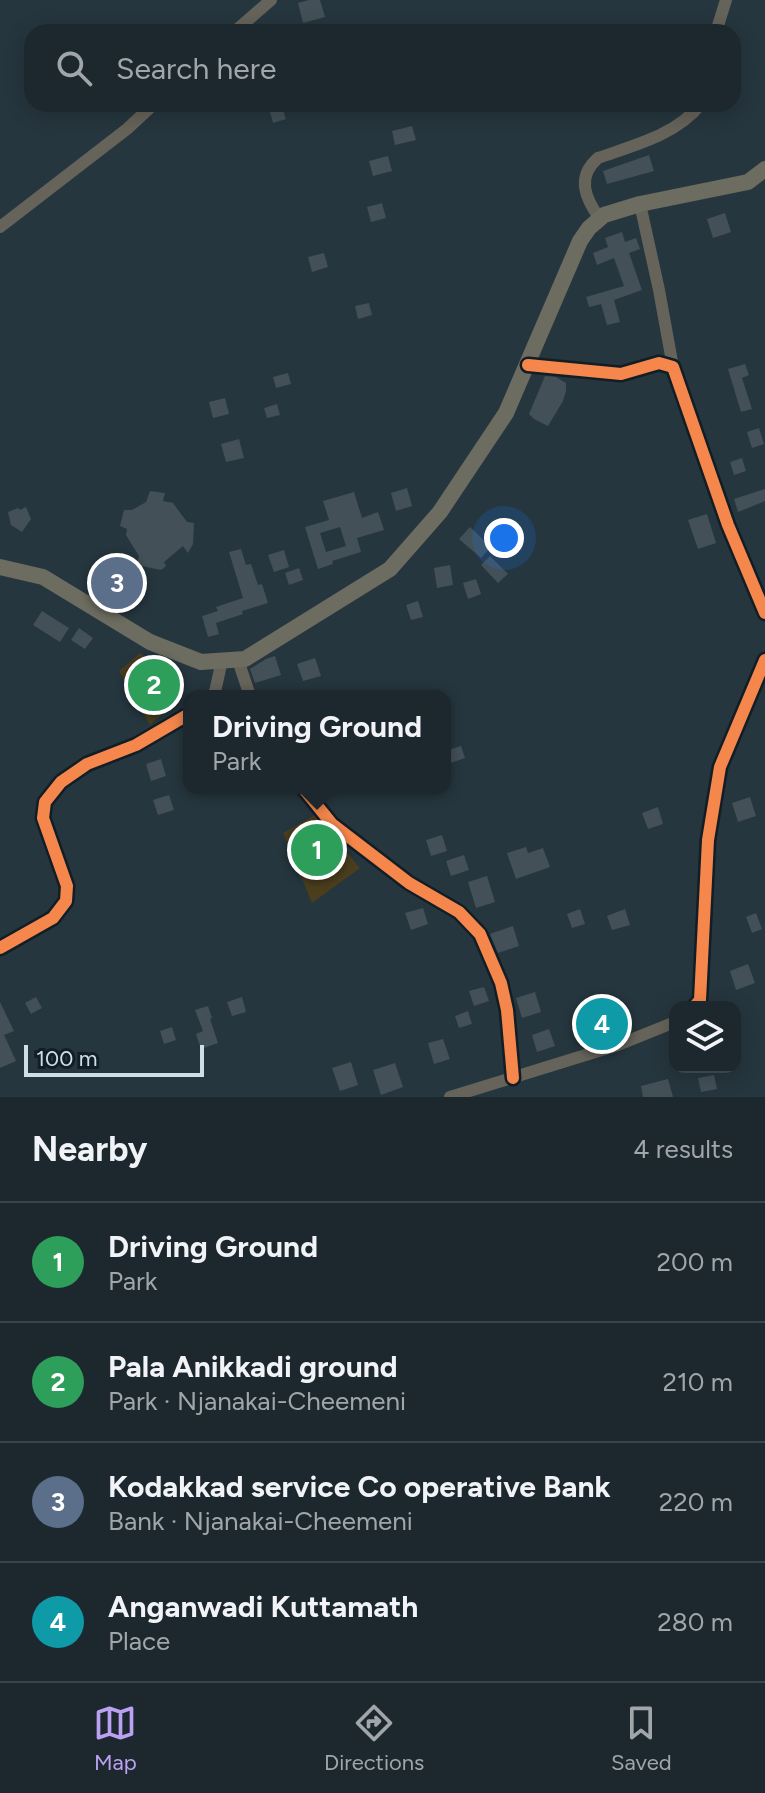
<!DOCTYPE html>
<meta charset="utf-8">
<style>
:root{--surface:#1c282e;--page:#253036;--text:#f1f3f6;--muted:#a0a6aa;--line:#3a444a;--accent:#bca0f2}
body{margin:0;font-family:Figtree,sans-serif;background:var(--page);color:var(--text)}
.controls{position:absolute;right:24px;bottom:24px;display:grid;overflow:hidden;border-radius:16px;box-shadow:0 4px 20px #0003}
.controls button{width:72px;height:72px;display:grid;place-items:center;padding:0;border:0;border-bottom:2px solid var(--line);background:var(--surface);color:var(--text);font:40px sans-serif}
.scale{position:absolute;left:24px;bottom:20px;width:180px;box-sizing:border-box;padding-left:8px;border:4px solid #cedfe9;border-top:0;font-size:22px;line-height:28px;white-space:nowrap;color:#cedfe9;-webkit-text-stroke:6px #121e26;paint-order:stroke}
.you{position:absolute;left:504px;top:538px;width:28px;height:28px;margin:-20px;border:6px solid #fff;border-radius:50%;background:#1a73e8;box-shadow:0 0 0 12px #1a73e833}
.badge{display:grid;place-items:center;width:52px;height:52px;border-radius:50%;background:var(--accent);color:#fff;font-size:26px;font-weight:700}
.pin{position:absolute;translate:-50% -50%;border:4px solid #fff;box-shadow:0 2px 8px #0006}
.popup{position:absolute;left:183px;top:690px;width:268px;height:104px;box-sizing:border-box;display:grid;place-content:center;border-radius:16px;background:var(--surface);filter:drop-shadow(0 2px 6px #0005);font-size:26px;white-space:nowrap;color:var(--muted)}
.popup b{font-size:30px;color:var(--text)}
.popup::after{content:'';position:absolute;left:50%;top:100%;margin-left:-16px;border:16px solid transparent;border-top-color:var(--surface)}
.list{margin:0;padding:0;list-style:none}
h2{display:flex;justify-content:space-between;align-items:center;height:104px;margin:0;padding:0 32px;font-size:34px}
h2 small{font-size:26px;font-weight:400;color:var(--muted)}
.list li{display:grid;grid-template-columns:52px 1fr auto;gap:24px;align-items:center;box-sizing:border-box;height:120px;padding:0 32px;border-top:2px solid var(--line)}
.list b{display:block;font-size:30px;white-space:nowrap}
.list p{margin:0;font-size:26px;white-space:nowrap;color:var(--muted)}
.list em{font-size:26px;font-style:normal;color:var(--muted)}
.icon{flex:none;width:44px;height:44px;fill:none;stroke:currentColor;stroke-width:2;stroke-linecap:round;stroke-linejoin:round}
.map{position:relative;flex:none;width:765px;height:1097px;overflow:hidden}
.search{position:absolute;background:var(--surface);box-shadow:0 4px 20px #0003;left:24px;right:24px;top:24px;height:88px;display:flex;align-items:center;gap:20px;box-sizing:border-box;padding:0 28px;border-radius:24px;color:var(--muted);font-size:30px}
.sheet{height:584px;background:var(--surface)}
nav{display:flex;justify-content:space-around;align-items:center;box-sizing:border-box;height:112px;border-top:2px solid var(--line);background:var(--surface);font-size:22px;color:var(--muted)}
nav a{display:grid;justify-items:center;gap:4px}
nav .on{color:var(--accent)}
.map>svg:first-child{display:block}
</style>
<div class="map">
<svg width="765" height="1097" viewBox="0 0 765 1097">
<rect width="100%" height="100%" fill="#26363e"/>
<!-- green -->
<g fill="#4a3e1d">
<polygon points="140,653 178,677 183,694 150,725 119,671"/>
<polygon points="315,815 360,868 312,903 283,833"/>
</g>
<!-- building -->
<g fill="#435057" fill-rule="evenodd">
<polygon points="309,0 320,0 325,17 303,23 298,3"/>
<polygon points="281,104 286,119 273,123 269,108"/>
<polygon points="412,126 416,140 395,145 392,131"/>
<polygon points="649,155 654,171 607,184 603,171"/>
<polygon points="388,156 392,171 373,176 369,161"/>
<polygon points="382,203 386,218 371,222 367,207"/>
<polygon points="725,213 731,232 713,238 707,219"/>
<polygon points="622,232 625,242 636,238 640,249 629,253 642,290 614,300 620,322 607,325 601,304 589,307 586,297 624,286 614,258 597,265 593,253 608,247 605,238"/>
<polygon points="324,253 328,267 312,272 308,257"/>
<polygon points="369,303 372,315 358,319 355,306"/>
<polygon points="745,364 749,375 742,378 752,409 741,412 728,369"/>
<polygon points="288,373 291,384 276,388 273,377"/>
<polygon points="545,376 556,377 566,383 566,391 563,401 548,426 534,419 529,414"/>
<polygon points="225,398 229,414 213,418 209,402"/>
<polygon points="277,404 280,415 267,418 264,408"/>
<polygon points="759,428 764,444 752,448 747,432"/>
<polygon points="239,439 244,458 226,462 221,444"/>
<polygon points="742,458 746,471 734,475 730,462"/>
<polygon points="407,488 412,506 396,511 391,493"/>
<polygon points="765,489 765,501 738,512 734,499"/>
<polygon points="150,491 165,493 163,501 173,503 187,522 194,523 193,544 188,553 183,546 164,562 166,566 161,570 137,565 139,556 126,535 127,529 120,526 124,510 132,510 146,502"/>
<path d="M354 492 362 518 378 512 384 530 357 538 361 552 332 561 333 564 318 569 305 527 329 520 323 501ZM340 527 346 546 326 552 320 533Z"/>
<polygon points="26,507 31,519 22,532 11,525 8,512 18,508 20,510"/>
<polygon points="707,514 716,543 698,549 688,520"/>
<polygon points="470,527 491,547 481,558 459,539"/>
<polygon points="241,549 246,565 251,564 258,585 262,584 268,603 242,611 243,614 216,623 219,634 208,637 202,616 218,611 216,607 243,598 229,552"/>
<polygon points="284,550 289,567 274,572 268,555"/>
<polygon points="490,556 508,574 498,583 481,565"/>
<polygon points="450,565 453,585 437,588 434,568"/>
<polygon points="299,568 303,580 289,585 285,573"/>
<polygon points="107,569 136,585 126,599 99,580"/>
<polygon points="476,579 481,594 468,599 463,583"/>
<polygon points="418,601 423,617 411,620 406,605"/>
<polygon points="42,611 69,628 60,642 33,625"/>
<polygon points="79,628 93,638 85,649 71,640"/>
<polygon points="275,656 281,675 255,683 250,669 266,659"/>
<polygon points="315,658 321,676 303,681 297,664"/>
<polygon points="461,746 465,758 448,764 445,751"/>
<polygon points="161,759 166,776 151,781 146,764"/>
<polygon points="169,795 174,810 158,815 153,800"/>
<polygon points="750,797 756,816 738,822 732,803"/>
<polygon points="658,807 663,824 648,829 642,813"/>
<polygon points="442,835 447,851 431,856 426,840"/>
<polygon points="526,847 528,853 543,848 550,867 516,879 507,853"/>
<polygon points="464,855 469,870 451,876 446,861"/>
<polygon points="487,876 495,902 476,908 468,882"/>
<polygon points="423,908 428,924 411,930 405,913"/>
<polygon points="580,909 585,924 572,928 567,914"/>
<polygon points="625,909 630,925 612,930 607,916"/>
<polygon points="756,913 762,929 752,933 746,917"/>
<polygon points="513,926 519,946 498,953 490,934"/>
<polygon points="748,964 755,983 736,990 730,971"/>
<polygon points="484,987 489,1001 474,1006 469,991"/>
<polygon points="535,992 541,1012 522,1018 516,998"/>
<polygon points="36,997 42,1008 31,1014 25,1003"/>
<polygon points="242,997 246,1012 232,1016 227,1002"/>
<polygon points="0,1002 14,1031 4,1035 16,1061 0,1068"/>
<polygon points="208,1006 212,1018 210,1019 218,1043 201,1049 196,1034 203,1031 195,1010"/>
<polygon points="468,1011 472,1024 459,1028 455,1016"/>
<polygon points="607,1012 614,1030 597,1036 590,1018"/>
<polygon points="172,1027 176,1040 164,1044 160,1031"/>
<polygon points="549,1029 555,1046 537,1052 532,1035"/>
<polygon points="443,1039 450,1059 434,1064 428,1043"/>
<polygon points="351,1062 358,1085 340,1091 332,1068"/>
<polygon points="395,1063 403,1087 381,1095 373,1070"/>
<polygon points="714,1075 717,1089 701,1092 698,1078"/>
<polygon points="668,1079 673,1097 643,1097 641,1086"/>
</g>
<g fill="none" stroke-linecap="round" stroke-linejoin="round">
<!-- minor -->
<g stroke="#66635a" stroke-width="12">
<polyline points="234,32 271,0"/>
<polyline points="716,32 726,0"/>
<polyline points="640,204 659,290 673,367"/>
<path d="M600 219C585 198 576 177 598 158 635 145 676 135 701 104"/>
<polyline points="0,227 127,129 154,104"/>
<polyline points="528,365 621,374 659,363 673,367 728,525 765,613"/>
<polyline points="238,660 250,696"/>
<polyline points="211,696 215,692 222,660"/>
<polyline points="303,788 332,824 409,883 459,912 480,934 501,983 507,1010 513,1078"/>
<polyline points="0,948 53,918 66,901 67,886 43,818 45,802 61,782 87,764 136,745 189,714"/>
<polyline points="694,1007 700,1000 708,840 720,767 765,660"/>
<polyline points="450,1097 618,1045 675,1022"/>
</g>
<!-- major -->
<polyline stroke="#6d6c60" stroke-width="16" points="0,567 43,577 150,642 201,662 245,659 390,569 440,512 506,413 580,241 589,228 604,215 640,204 748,182 765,169"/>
<defs>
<g id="cycleway">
<polyline points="528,365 621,374 659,363 673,367 728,525 765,613"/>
<polyline points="303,788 332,824 409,883 459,912 480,934 501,983 507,1010 513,1078"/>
<polyline points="0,948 53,918 66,901 67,886 43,818 45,802 61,782 87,764 136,745 189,714"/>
<polyline points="694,1007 700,1000 708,840 720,767 765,660"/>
</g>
</defs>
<!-- cycleway casing -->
<use href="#cycleway" stroke="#121e26" stroke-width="17"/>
<!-- cycleway -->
<use href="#cycleway" stroke="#f5874c" stroke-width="12"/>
</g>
</svg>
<div class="controls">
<button><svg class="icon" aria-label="layers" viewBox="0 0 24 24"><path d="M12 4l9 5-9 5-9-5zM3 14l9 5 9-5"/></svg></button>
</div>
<div class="scale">100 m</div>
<div class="you"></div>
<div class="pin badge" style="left:317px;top:850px;background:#2e9e5b">1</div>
<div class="popup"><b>Driving Ground</b>Park</div>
<div class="pin badge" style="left:154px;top:685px;background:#2e9e5b">2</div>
<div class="pin badge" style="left:117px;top:583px;background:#5c6f8a">3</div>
<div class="pin badge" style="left:602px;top:1024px;background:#0f9aa8">4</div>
<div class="search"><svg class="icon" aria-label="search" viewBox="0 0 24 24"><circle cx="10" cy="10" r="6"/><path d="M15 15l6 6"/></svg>Search here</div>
</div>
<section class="sheet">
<h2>Nearby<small>4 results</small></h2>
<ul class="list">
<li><span class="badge" style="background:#2e9e5b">1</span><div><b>Driving Ground</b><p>Park</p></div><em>200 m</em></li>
<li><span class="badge" style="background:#2e9e5b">2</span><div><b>Pala Anikkadi ground</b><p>Park · Njanakai-Cheemeni</p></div><em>210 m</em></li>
<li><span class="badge" style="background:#5c6f8a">3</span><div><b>Kodakkad service Co operative Bank</b><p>Bank · Njanakai-Cheemeni</p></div><em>220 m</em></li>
<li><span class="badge" style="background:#0f9aa8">4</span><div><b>Anganwadi Kuttamath</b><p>Place</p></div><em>280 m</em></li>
</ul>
</section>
<nav>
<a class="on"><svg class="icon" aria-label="map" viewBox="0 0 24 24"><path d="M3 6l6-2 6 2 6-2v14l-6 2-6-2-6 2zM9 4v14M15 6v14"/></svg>Map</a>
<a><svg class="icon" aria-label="directions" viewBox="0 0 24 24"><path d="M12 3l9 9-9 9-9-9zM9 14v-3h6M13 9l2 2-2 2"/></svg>Directions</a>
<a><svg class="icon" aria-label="saved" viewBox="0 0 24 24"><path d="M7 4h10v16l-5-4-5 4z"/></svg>Saved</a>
</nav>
